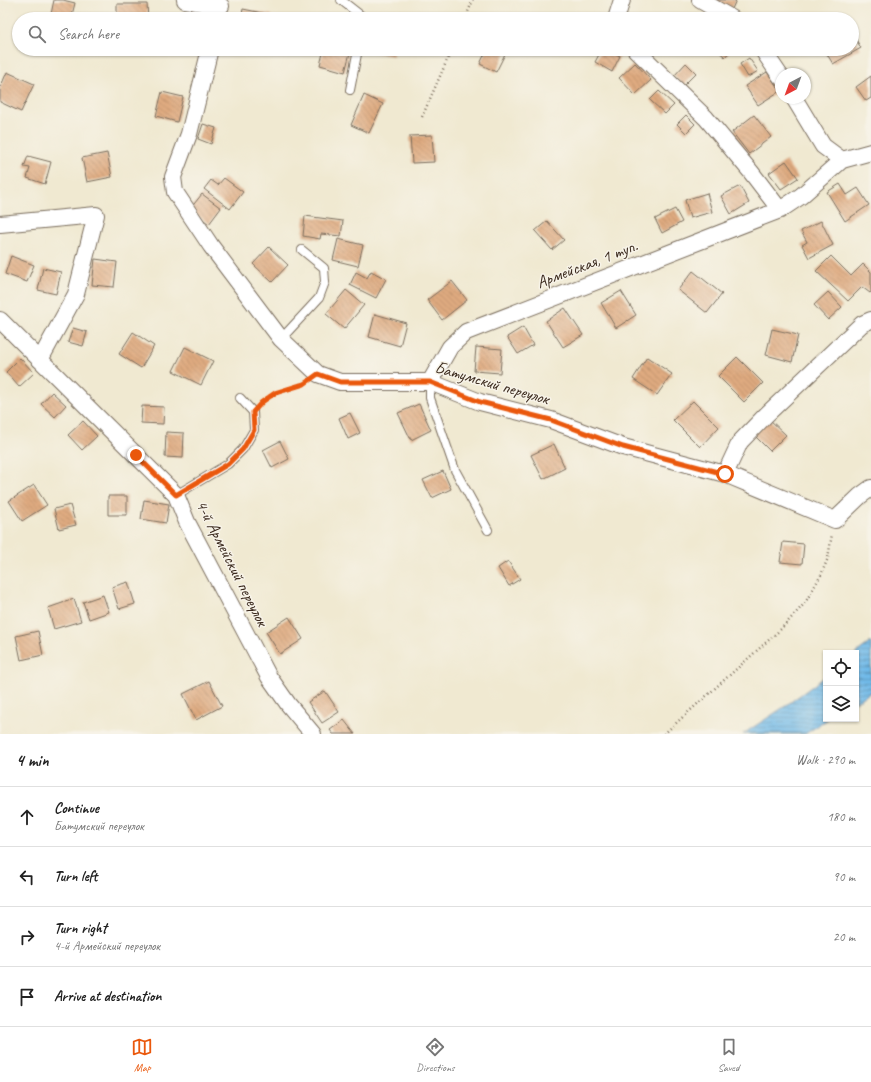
<!DOCTYPE html>
<meta charset="utf-8">
<style>
:root{--surface:#fff;--page:#f6f6f6;--text:#222;--muted:#767676;--line:#e0e0e0;--accent:#ea580c}
body{margin:0;font-family:Caveat,sans-serif;background:var(--page);color:var(--text)}
.controls{position:absolute;right:12px;bottom:12px;display:grid;overflow:hidden;border-radius:0px;box-shadow:0 1px 3px #0004}
.controls button{width:36px;height:36px;display:grid;place-items:center;padding:0;border:0;border-bottom:1px solid var(--line);background:var(--surface);color:var(--text);font:20px sans-serif}
.compass{position:absolute;left:775px;top:68px;width:36px;height:36px;border-radius:50%;background:var(--surface);box-shadow:0 1px 3px #0004;rotate:221deg}
.stop{position:absolute;width:12px;height:12px;margin:-9px;border:3px solid #ea580c;border-radius:50%;background:#fff}
.stop.end{background:#ea580c;border-color:#fff;box-shadow:0 1px 4px #0008}
.list{margin:0;padding:0;list-style:none}
h2{display:flex;justify-content:space-between;align-items:center;height:52px;margin:0;padding:0 16px;font-size:17px}
h2 small{font-size:13px;font-weight:400;color:var(--muted)}
.list li{display:grid;grid-template-columns:26px 1fr auto;gap:12px;align-items:center;box-sizing:border-box;height:60px;padding:0 16px;border-top:1px solid var(--line)}
.list b{display:block;font-size:15px;white-space:nowrap}
.list p{margin:0;font-size:13px;white-space:nowrap;color:var(--muted)}
.list em{font-size:13px;font-style:normal;color:var(--muted)}
.icon{flex:none;width:22px;height:22px;fill:none;stroke:currentColor;stroke-width:2;stroke-linecap:round;stroke-linejoin:round}
.map{position:relative;flex:none;width:871px;height:734px;overflow:hidden}
.search{position:absolute;background:var(--surface);box-shadow:0 1px 3px #0004;left:12px;right:12px;top:12px;height:44px;display:flex;align-items:center;gap:10px;box-sizing:border-box;padding:0 14px;border-radius:22px;color:var(--muted);font-size:15px}
.sheet{height:292px;background:var(--surface)}
nav{display:flex;justify-content:space-around;align-items:center;box-sizing:border-box;height:56px;border-top:1px solid var(--line);background:var(--surface);font-size:11px;color:var(--muted)}
nav a{display:grid;justify-items:center;gap:2px}
nav .on{color:var(--accent)}
.map>svg:first-child{display:block}
.water{fill:url(#water-rules);stroke:#567283}
.building{fill:url(#building-back-hatch)}
.lines{fill:none;stroke-linecap:round;stroke-linejoin:round}
.lane-casing{stroke:#7a6d5d;stroke-width:10}
.street-casing{stroke:#7a6d5d;stroke-width:18}
.path{stroke:#7a6d5d;stroke-width:2.5;stroke-dasharray:1 3;stroke-linecap:butt}
.lane{stroke:#fff;stroke-width:8}
.street{stroke:#fff;stroke-width:16}
.route{stroke:#ea580c;stroke-width:5}
.labels{text-anchor:middle;dominant-baseline:central;stroke-width:3;stroke-linejoin:round;paint-order:stroke}
.street-label{font-size:17px;fill:#3b2a1e;stroke:#f7f3e8}
</style>
<div class="map">
<svg width="871" height="734" viewBox="0 0 871 734">
<defs>
<pattern id="water-rules" width="6" height="5" patternUnits="userSpaceOnUse"><rect width="6" height="5" fill="#70b9e8"/><path d="M0 2.5h6" fill="none" stroke="#5d97bb"/></pattern>
<pattern id="building-back-hatch" width="6" height="6" patternUnits="userSpaceOnUse"><rect width="6" height="6" fill="#dfaa80"/><path d="M-1 5l2 2M0 0l6 6M5-1l2 2" fill="none" stroke="#b68b68"/></pattern>
</defs>
<rect width="100%" height="100%" fill="#f7f3e8"/>
<filter id="ink" filterUnits="userSpaceOnUse"><feTurbulence type="fractalNoise" baseFrequency=".025" numOctaves="2"/><feDisplacementMap in="SourceGraphic" scale="8" xChannelSelector="R" yChannelSelector="G"/><feConvolveMatrix kernelMatrix="1 2 1 2 8 2 1 2 1" color-interpolation-filters="sRGB"/></filter>
<filter id="wash" filterUnits="userSpaceOnUse"><feTurbulence type="fractalNoise" baseFrequency=".012" numOctaves="4" result="noise"/><feDisplacementMap in="SourceGraphic" scale="16" xChannelSelector="R" yChannelSelector="G"/><feGaussianBlur stdDeviation="0.9" result="paint"/><feColorMatrix in="noise" values="0 0 0 0 0 0 0 0 0 0 0 0 0 0 0 0 0 1.4 0 .05"/><feComposite in="paint" operator="in"/></filter>
<g filter="url(#wash)">
<rect width="100%" height="100%" fill="#f0e9d1"/>
<path class="water" d="M871,642V692L856,702V653Z
M826,676V719H828L805,734H743L784,707Z"/>
<g id="blocks">
<path class="building" d="M54,0H63L75,3L71,19H50Z
M713,0H736L732,9Z
M117,4H147L148,19H117Z
M243,9L272,15L271,19H241Z
M852,33L861,48L833,64L824,49H852Z
M324,49H351L345,72L320,65Z
M369,49H394L393,56L369,51Z
M487,49L507,50L496,72L480,64Z
M602,49H607L620,56L612,72L595,62Z
M716,49H732L725,57Z
M749,58L758,71L748,77L740,64Z
M635,63L651,80L635,95L619,78Z
M686,63L696,73L684,85L674,76Z
M7,72L34,84L21,112L0,102V88Z
M767,72L780,91L758,105L745,86Z
M871,76V98L866,101L856,87Z
M659,91L674,105L665,114L650,100Z
M162,92L183,97L177,122L156,116Z
M364,95L383,104L369,133L351,125Z
M686,115L695,124L686,133L677,124Z
M754,115L771,137L749,154L732,132Z
M203,124L216,128L211,144L198,139Z
M432,135L434,162L412,163L410,136Z
M107,153L112,177L87,182L82,158Z
M28,156L51,162L45,184L27,178L30,168L24,167Z
M786,161L798,178L781,189L769,173Z
M224,178L243,192L230,209L204,189L211,180L218,185Z
M840,184L847,195L858,188L869,205L845,221L827,192Z
M740,186L749,203L731,214L721,196Z
M707,193L712,212L690,218L685,200Z
M202,194L221,208L209,224L190,209Z
M675,209L682,222L662,233L655,219Z
M305,216L343,221L341,236L321,234L320,239L303,236Z
M547,221L564,240L552,250L535,231Z
M821,221L833,245L809,258L802,245L807,242L801,231Z
M338,239L363,245L358,266L333,260Z
M269,247L288,265L272,282L253,264Z
M11,256L34,265L27,282L5,274Z
M831,256L851,276L863,264L871,272V292L870,293L862,287L848,301L816,271Z
M95,259L117,262L114,287L92,285Z
M43,268L61,272L56,294L38,290Z
M371,271L386,279L376,298L350,285L356,272L367,278Z
M693,271L722,294L707,313L678,290Z
M452,281L467,300L442,320L427,300Z
M346,290L364,305L344,329L326,314Z
M621,291L636,315L616,328L601,303Z
M828,292L842,307L828,320L814,305Z
M565,308L583,335L563,347L546,321Z
M375,314L406,323L400,346L369,337Z
M523,327L533,345L518,354L507,337Z
M73,328L87,332L83,346L68,342Z
M772,329L798,335L792,362L766,355Z
M133,332L154,346L141,368L119,354Z
M185,347L213,361L201,385L173,371Z
M476,347L502,349L500,373L474,371Z
M647,357L672,374L657,395L633,379Z
M737,357L763,383L744,402L718,376Z
M20,358L34,373L19,387L6,372Z
M52,392L66,405L55,417L41,404Z
M693,401L719,427L700,447L673,420Z
M419,404L431,430L411,440L398,413Z
M142,406L164,407L163,424L141,423Z
M350,413L360,433L348,439L339,418Z
M768,418L786,435L770,451L753,434Z
M83,421L97,436L82,450L68,435Z
M166,432L184,433L183,458L165,457Z
M280,441L289,459L272,468L263,450Z
M554,444L565,468L543,479L531,455Z
M443,471L451,489L432,498L423,480Z
M34,485L47,505L22,521L9,501Z
M108,496H127V515H108Z
M144,500L169,504L166,523L141,519Z
M70,505L76,525L59,529L54,509Z
M783,542L804,544L802,564L780,562Z
M508,561L520,579L509,586L498,568Z
M128,582L135,604L119,609L112,587Z
M103,595L109,612L89,619L83,602Z
M74,599L81,621L54,629L48,608Z
M289,617L303,639L280,654L266,632Z
M38,631L43,655L21,660L16,636Z
M209,681L222,706L196,720L183,694Z
M325,691L339,712L322,723L308,702Z
M344,720L355,734H333L330,730Z"/>
</g>
</g>
<g filter="url(#ink)">
<use href="#blocks" fill-opacity="0" stroke="#7a6d5d" stroke-width="1"/>
<g class="lines">
<defs>
<path id="lane" d="M341,0L364,18L363,19
M350,90L358,49
M281,339L319,298L325,282L324,268L302,250
M430,382V398L455,470L488,530
M176,495L228,464L243,449L254,430L253,412L240,398"/>
<path id="street" d="M185,0L221,6
M700,0L733,19
M616,19L622,0
M210,49L189,134L173,177L175,192L211,246L281,339L318,374L340,382H430L480,402L551,420L623,447L725,474L835,520L860,496L871,488
M635,49L706,118L751,172L780,210
M762,49L781,77
M794,98L823,146L842,160
M0,224L96,215L76,294L40,360
M0,320L176,495L187,522L269,677L288,704L313,734
M430,382L450,347L466,332L780,210L801,196L842,160L871,152
M725,474L740,442L766,415L862,324L871,320"/>
</defs>
<use href="#lane" class="lane-casing"/>
<use href="#street" class="street-casing"/>
<path class="path" d="M465,19L473,0
M422,117L452,49
M260,403L275,393L306,383
M664,734L781,629L805,603L821,575L828,558L832,534"/>
<use href="#lane" class="lane"/>
<use href="#street" class="street"/>
</g>
</g>
<g class="lines" filter="url(#ink)">
<path class="route" d="M136,455L176,495L228,464L243,449L254,430L253,412L262,402L275,393L304,384L318,374L340,382H430L480,402L551,420L623,447L725,474"/>
</g>
<g class="labels">
<g class="street-label">
<text transform="translate(587 264) rotate(-21)">Армейская, 1 туп.</text>
<text transform="translate(492 383) rotate(16)">Батумский переулок</text>
<text transform="translate(232 563) rotate(63)">4-й Армейский переулок</text>
</g>
</g>
</svg>
<div class="controls">
<button><svg class="icon" aria-label="locate" viewBox="0 0 24 24"><circle cx="12" cy="12" r="6"/><path d="M12 2v4M12 18v4M2 12h4M18 12h4"/></svg></button>
<button><svg class="icon" aria-label="layers" viewBox="0 0 24 24"><path d="M12 4l9 5-9 5-9-5zM3 14l9 5 9-5"/></svg></button>
</div>
<svg class="compass" viewBox="-18 -18 36 36"><path d="M0-13l5 13h-10z" fill="#e53935"/><path d="M0 13l5-13h-10z" fill="#767676"/></svg>
<div class="stop" style="left:725px;top:474px"></div>
<div class="stop end" style="left:136px;top:455px"></div>
<div class="search"><svg class="icon" aria-label="search" viewBox="0 0 24 24"><circle cx="10" cy="10" r="6"/><path d="M15 15l6 6"/></svg>Search here</div>
</div>
<section class="sheet">
<h2>4 min<small>Walk · 290 m</small></h2>
<ul class="list">
<li><svg class="icon" aria-label="ahead" viewBox="0 0 24 24"><path d="M12 20V5M6 11l6-6 6 6"/></svg><div><b>Continue</b><p>Батумский переулок</p></div><em>180 m</em></li>
<li><svg class="icon" aria-label="left" viewBox="0 0 24 24"><path d="M17 20v-9H6M10 6l-5 5 5 5"/></svg><div><b>Turn left</b></div><em>90 m</em></li>
<li><svg class="icon" aria-label="right" viewBox="0 0 24 24"><path d="M7 20v-9h11M14 6l5 5-5 5"/></svg><div><b>Turn right</b><p>4-й Армейский переулок</p></div><em>20 m</em></li>
<li><svg class="icon" aria-label="arrive" viewBox="0 0 24 24"><path d="M6 21V4h12l-3 4 3 4H6"/></svg><div><b>Arrive at destination</b></div></li>
</ul>
</section>
<nav>
<a class="on"><svg class="icon" aria-label="map" viewBox="0 0 24 24"><path d="M3 6l6-2 6 2 6-2v14l-6 2-6-2-6 2zM9 4v14M15 6v14"/></svg>Map</a>
<a><svg class="icon" aria-label="directions" viewBox="0 0 24 24"><path d="M12 3l9 9-9 9-9-9zM9 14v-3h6M13 9l2 2-2 2"/></svg>Directions</a>
<a><svg class="icon" aria-label="saved" viewBox="0 0 24 24"><path d="M7 4h10v16l-5-4-5 4z"/></svg>Saved</a>
</nav>
